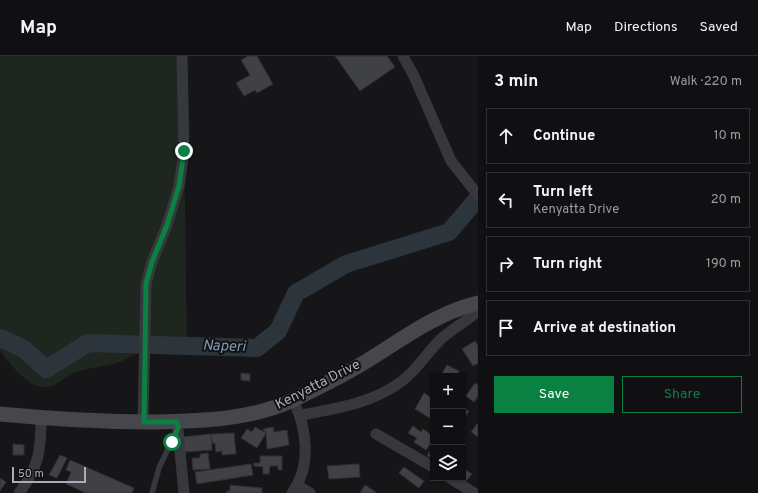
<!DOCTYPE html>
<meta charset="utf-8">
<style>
:root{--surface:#101012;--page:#19191b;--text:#f1f3f6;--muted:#9c9d9f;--line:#303032;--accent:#0b8043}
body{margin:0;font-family:Overpass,sans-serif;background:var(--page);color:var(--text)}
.controls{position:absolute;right:12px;bottom:12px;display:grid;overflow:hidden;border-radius:0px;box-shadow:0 1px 3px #0004}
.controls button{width:36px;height:36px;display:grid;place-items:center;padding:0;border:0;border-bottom:1px solid var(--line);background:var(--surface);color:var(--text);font:20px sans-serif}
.scale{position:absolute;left:12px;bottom:10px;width:74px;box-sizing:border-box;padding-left:4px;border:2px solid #a8adb8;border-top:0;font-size:11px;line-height:14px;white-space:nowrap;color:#a8adb8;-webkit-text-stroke:3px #111113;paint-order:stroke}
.stop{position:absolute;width:12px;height:12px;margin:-9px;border:3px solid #0b8043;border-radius:50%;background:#fff}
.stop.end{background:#0b8043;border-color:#fff;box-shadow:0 1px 4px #0008}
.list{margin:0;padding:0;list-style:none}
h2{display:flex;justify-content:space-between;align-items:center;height:52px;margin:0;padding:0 16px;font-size:17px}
h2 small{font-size:13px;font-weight:400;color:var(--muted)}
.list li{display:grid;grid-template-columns:26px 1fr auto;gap:12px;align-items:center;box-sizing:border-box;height:56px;margin:0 8px 8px;padding:0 8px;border:1px solid var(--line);border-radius:0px}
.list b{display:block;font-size:15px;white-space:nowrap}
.list p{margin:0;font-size:13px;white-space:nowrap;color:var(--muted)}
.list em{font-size:13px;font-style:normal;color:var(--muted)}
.actions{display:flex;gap:8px;padding:12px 16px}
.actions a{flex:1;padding:9px 0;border:1px solid var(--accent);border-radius:0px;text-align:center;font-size:14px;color:var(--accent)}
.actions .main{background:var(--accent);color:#fff}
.icon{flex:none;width:22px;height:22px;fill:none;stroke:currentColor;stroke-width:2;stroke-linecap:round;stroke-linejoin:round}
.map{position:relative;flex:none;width:478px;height:437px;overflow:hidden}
header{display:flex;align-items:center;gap:24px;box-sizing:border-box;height:56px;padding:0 20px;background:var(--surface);border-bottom:1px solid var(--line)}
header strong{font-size:19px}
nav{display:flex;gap:22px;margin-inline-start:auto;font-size:14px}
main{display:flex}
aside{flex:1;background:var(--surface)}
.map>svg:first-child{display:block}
.green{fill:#1e261f}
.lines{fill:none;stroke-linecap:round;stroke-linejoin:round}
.river{stroke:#2c353c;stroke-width:18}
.building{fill:#404145;stroke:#303034}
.lane{stroke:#37383d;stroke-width:5.5}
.street{stroke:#37383d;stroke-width:11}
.secondary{stroke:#45474d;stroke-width:15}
.route{stroke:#0b8043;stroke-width:5}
.labels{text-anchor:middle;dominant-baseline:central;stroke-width:4;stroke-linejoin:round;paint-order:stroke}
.street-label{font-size:14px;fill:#a8adb8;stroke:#111113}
.water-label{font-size:15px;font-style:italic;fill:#7f9bb3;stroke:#111113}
</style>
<header>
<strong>Map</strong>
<nav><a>Map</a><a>Directions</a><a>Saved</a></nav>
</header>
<main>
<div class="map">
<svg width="478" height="437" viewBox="0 0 478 437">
<rect width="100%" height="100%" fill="#161618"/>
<path class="green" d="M0,0H183L187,299C170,299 153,295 136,298C131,299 127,303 122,305C105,312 84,310 67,321C58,326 55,332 43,331C28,331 8,306 0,295Z"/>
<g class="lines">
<path class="river" d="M0,282L24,293L46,313L88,287L257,292L278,275L296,237L346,208L449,176L478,142"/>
</g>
<path class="building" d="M248,0H257L273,28L257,37L255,34L244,40L236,27L250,19L241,4Z
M335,0H387L395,11L360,35Z
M475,285L478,290V307L473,310L462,293Z
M447,309L459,315L456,320H437L438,318L441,319Z
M241,317L250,318V325L241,324Z
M475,327L478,329V340L474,346L466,340Z
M424,337L433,343V358L430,362L415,353Z
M463,352L469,355L463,365Z
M477,368L478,369V381L471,376Z
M413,370L421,376L423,373L433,380V384L426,394L414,386L417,382L408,377Z
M255,371L266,377L257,392L241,382L247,373L252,376Z
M273,371L274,376L287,374L289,389L267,393L266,377L263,373Z
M234,377L236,398L222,399V395L216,396L215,387H212L211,378Z
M211,378L212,394L184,396L182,381Z
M13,388L24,389V399H13Z
M433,390V403L427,400Z
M208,397L210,413L193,414L192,402H200V398Z
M60,399L67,402L57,422L49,419Z
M260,400H282V414H278V410H270L269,418H263V411L254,410V407H260Z
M70,404L134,432L132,437H86L66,428L71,416L66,414Z
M251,408L253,419L197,428L195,416Z
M359,408L360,421L329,423L327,410Z
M404,411L424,425L419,432L399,417Z
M463,412L472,418L466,425L461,422H463Z
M0,422L6,426L0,435Z
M230,429L262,432V437H226L227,435H230Z
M365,429L377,437H360Z"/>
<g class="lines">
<path class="lane" d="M152,437L159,412L176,376"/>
<path class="street" d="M403,0L414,20L451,105L478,139
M301,359C334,353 374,347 402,325C417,314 426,298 439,285C451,273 466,266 478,255
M177,365L184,437
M143,366L146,228L152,206L167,169L179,130L184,95L182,0
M376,378L433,411
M450,422L474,437
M298,430L310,437
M19,437C39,411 41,394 41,362
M292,437C312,410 307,372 293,344"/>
<path class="secondary" d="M0,358C51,363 102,366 154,366C201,365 250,364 293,344C313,334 334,324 353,313C394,290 431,258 478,247"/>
</g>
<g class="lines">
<path class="route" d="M172,386L178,372L177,366H144L146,228L152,206L167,169L179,130L184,95"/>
</g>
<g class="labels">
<g class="street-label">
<text transform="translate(318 329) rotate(-27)">Kenyatta Drive</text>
</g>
<g class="water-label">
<text transform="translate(224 291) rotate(2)">Naperi</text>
</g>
</g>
</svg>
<div class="controls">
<button>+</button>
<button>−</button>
<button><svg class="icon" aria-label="layers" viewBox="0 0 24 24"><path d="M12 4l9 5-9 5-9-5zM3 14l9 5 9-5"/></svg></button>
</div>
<div class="scale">50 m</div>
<div class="stop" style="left:172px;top:386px"></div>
<div class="stop end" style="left:184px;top:95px"></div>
</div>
<aside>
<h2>3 min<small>Walk · 220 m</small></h2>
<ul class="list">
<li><svg class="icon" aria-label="ahead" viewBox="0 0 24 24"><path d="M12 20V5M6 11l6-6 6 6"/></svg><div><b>Continue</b></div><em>10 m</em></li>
<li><svg class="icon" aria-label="left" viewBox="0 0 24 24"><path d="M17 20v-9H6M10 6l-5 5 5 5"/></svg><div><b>Turn left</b><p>Kenyatta Drive</p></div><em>20 m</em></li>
<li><svg class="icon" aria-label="right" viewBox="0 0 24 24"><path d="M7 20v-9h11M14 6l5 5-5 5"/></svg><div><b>Turn right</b></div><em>190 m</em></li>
<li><svg class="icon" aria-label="arrive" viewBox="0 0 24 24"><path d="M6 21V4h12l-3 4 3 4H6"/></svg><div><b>Arrive at destination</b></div></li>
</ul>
<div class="actions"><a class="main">Save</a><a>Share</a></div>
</aside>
</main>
